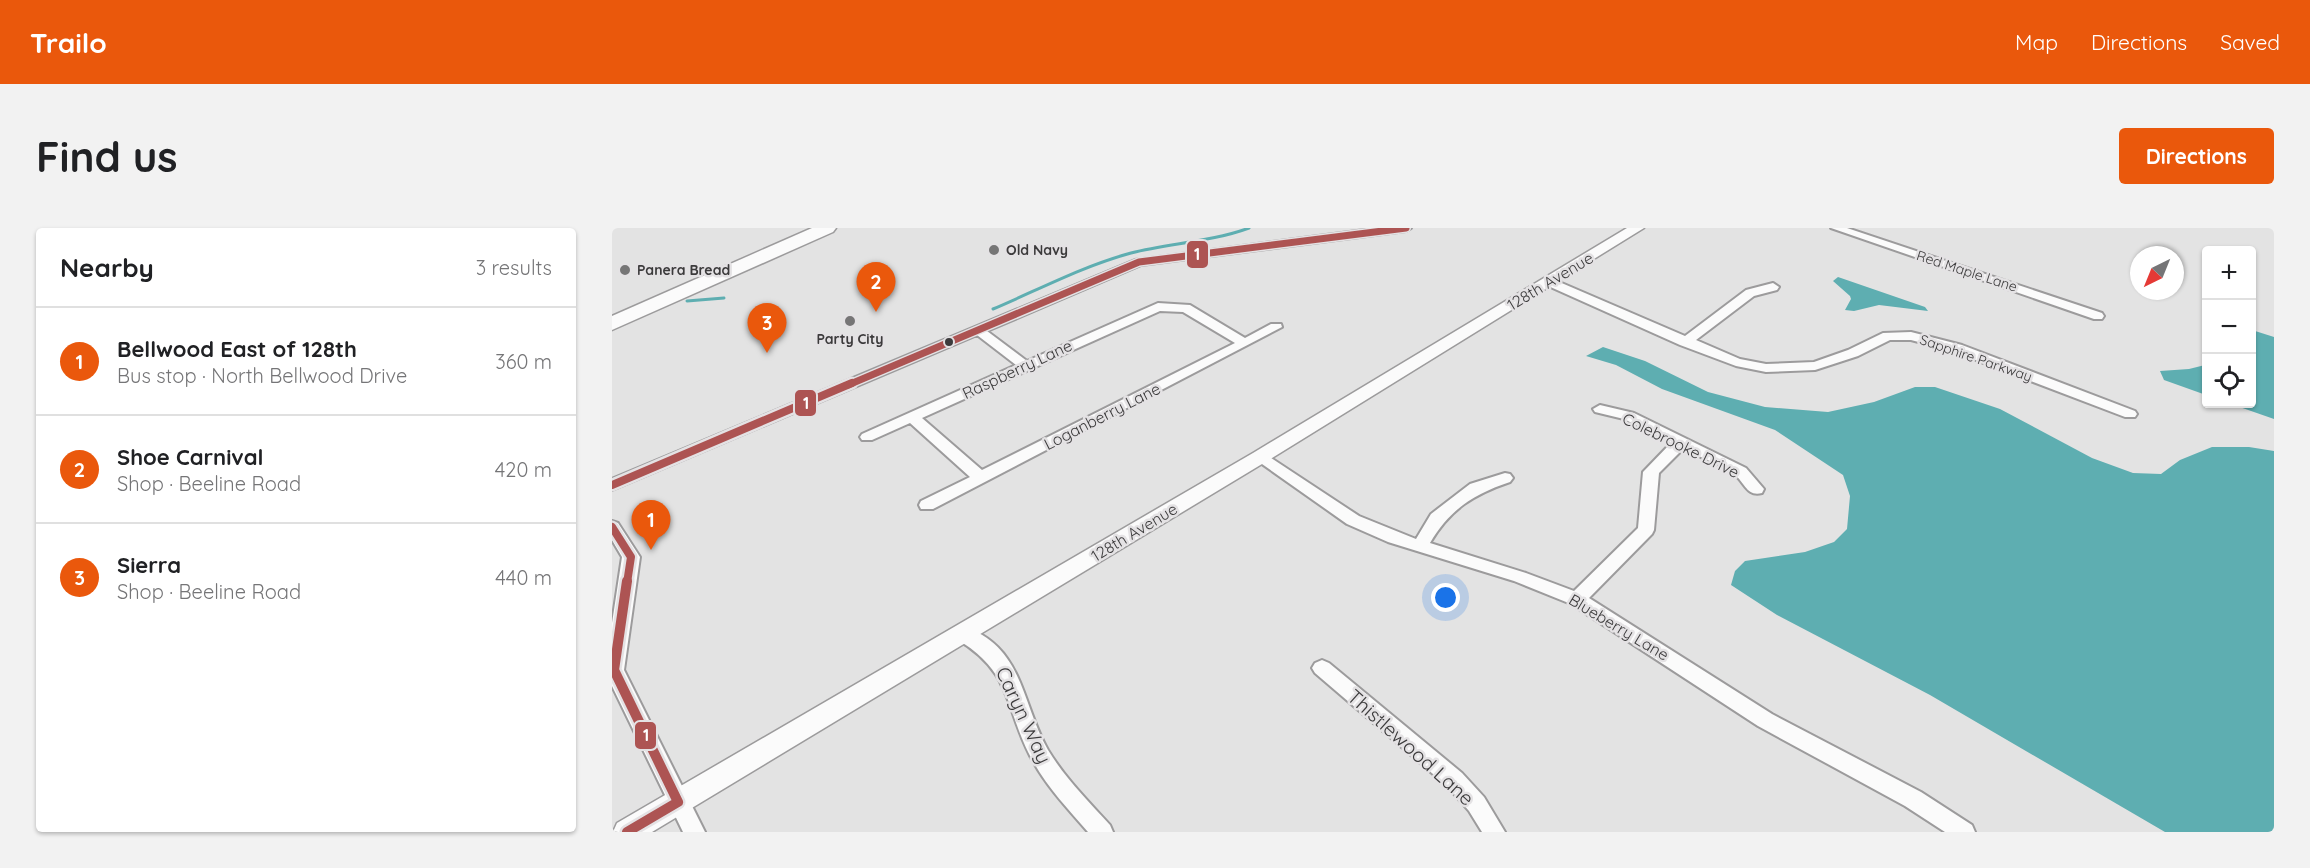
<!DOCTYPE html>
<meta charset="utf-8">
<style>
:root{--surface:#fff;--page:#f2f2f2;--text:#202124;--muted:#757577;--line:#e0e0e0;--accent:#ea580c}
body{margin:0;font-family:Quicksand,sans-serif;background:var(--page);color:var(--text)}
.controls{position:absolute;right:18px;top:18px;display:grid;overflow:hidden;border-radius:6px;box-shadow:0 2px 4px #0004}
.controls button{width:54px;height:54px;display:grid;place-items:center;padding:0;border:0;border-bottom:2px solid var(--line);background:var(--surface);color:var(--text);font:30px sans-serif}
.compass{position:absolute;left:1518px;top:18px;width:54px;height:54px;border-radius:50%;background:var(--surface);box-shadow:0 2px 4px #0004;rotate:223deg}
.you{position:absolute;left:834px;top:370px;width:21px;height:21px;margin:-15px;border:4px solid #fff;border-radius:50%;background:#1a73e8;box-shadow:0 0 0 9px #1a73e833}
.badge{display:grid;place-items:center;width:39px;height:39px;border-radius:50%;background:var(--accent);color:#fff;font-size:20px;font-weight:700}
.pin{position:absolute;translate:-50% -50px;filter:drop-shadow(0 2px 3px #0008)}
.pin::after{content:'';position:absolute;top:32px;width:21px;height:18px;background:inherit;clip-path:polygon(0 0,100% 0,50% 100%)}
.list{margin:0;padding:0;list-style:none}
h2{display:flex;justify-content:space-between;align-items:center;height:78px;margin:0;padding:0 24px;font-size:26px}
h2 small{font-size:20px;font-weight:400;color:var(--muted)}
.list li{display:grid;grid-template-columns:39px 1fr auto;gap:18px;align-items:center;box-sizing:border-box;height:108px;padding:0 24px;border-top:2px solid var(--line)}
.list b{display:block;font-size:22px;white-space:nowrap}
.list p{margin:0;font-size:20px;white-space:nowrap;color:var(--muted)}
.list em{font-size:20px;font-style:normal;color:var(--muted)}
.icon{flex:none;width:33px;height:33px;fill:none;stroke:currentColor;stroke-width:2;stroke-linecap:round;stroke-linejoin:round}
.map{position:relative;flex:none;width:1662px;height:604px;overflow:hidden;border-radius:6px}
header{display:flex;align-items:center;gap:36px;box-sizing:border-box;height:84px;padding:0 30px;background:var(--accent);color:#fff}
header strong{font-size:28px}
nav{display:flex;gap:33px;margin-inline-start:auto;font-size:21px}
.intro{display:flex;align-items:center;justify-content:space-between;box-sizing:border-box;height:144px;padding:0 36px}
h1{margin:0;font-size:42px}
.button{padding:15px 27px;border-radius:6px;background:var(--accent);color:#fff;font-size:21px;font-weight:700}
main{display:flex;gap:36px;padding:0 36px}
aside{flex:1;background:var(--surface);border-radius:6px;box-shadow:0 2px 4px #0004}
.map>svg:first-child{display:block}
.water{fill:#5eaeb1}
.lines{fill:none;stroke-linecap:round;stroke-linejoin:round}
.stream{stroke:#5eaeb1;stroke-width:3}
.minor-casing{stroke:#9c9b9c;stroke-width:4}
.tertiary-casing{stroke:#9c9b9c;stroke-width:3}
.trunk-casing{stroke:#9c9b9c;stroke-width:3}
.minor{fill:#fbfbfb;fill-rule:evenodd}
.tertiary{fill:#fbfbfb;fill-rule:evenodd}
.trunk{fill:#fbfbfb;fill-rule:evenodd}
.bus-1-far2-casing{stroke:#e4e2e4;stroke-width:10}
.bus-1-far1-casing{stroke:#e4e2e4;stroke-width:13}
.bus-1-casing{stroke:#e4e2e4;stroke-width:15}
.bus-1-far2{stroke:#ad5453;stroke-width:7}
.bus-1-far1{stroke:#ad5453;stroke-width:8}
.bus-1{stroke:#ad5453;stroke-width:10}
.poi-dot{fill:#767676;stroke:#e4e2e4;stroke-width:2}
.bus-dot{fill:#3c3b3c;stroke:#e4e2e4;stroke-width:2}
.labels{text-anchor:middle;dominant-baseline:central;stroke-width:5;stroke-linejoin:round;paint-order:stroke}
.far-poi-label{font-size:14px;font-weight:bold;fill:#3c3b3c;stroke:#e4e2e4;text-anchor:start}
.far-street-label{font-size:14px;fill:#3c3b3c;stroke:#e4e2e4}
.street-label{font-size:16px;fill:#3c3b3c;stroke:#e4e2e4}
.near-street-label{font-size:20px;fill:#3c3b3c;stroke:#e4e2e4}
.line-badge{stroke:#e4e2e4;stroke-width:2}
.badge-label{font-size:16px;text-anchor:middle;font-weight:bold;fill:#fff}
</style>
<header>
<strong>Trailo</strong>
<nav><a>Map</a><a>Directions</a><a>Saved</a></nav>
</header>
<div class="intro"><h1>Find us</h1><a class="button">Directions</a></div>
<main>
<aside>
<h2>Nearby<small>3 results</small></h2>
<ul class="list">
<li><span class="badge">1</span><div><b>Bellwood East of 128th</b><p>Bus stop · North Bellwood Drive</p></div><em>360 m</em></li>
<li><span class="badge">2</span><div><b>Shoe Carnival</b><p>Shop · Beeline Road</p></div><em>420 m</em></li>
<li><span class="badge">3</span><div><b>Sierra</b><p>Shop · Beeline Road</p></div><em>440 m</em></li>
</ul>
</aside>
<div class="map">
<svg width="1662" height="604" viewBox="0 0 1662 604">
<rect width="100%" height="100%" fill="#e3e3e3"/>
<path class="water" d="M1226,49L1313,79L1316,83L1267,77L1242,83L1233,82L1239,71L1238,68L1221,53Z
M1640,102L1662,109V191L1619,176H1640Z
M991,119L1033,133L1096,164L1153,179L1216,184L1262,174L1303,159H1323L1388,181L1480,230L1521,245L1549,246L1568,232L1600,219H1637L1662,223V604H1553L1318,467L1165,387L1119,357L1123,343L1133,333L1193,324L1222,314L1235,301L1238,268L1231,247L1163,202L1050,161L1004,137L974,128Z
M1594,135V167L1552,152L1548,143L1577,141L1593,137Z"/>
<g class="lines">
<path class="stream" d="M75,73L112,70
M381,81C426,62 471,38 519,25C558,15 599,14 637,0"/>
<defs>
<path id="minor" d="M768,0H799L794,3L529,37L375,103L415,133L546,75L578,77L633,110L659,96H669L670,99L321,281H309L307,277L309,273L358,249L298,195L260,212H250L248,209L250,206L404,137L365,107L0,262V251L523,32ZM548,83L571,84L623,115L370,242L310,190Z
M1219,0H1235L1490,85L1492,88L1490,91H1482Z
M938,50L1073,108L1134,62L1161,55L1167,59L1165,62L1142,68L1084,112L1128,131L1154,136L1202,134L1236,122L1271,105L1299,104L1350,117L1523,183L1525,186L1523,189H1513L1340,123L1299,112H1278L1246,128L1203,142L1154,144L1124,138L1068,117L934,57L932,54Z
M988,177L1022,185L1134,240L1152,261L1150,265C1135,269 1133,255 1123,247C1109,236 1087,229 1071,221L1047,245L1042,302L1040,306L977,370L1160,486L1309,564L1360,597L1363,604H1333L1293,578L1146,498L959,376L902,353L776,314L735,296L640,229L648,224L653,226L747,288L804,311L819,286L858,256L893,245L898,246L901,250L898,254C862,266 838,281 818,315L914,345L962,363L1026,300L1031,244L1059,215L1012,191L983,184L981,181Z
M0,293L6,295L28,329L12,442L93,604H71L0,458V395L10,329L0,312Z
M350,398C412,418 409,475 436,522C453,550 476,573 498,597L501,604H476C457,582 436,560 422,535C391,481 404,446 343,410L341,405L343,400Z
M710,432L717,435L850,545L872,569L893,604H870L857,583L835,558L703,445L700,440L703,435Z"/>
<path id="tertiary" d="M1015,0H1032L655,233L40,604H1L5,595L641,225Z"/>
<path id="trunk" d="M200,0H224L221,4L0,102V88Z"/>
</defs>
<use href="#minor" class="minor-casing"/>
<use href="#tertiary" class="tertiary-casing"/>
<use href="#trunk" class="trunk-casing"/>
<use href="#minor" class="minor"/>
<use href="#tertiary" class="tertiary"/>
<use href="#trunk" class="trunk"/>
<defs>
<path id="bus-1-far2" d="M236,157L527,34L794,0"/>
<path id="bus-1-far1" d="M0,257L240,155
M0,299L19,329L15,355"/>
<path id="bus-1" d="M15,604L66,574L2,442L15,353"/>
</defs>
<use href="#bus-1-far2" class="bus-1-far2-casing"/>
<use href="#bus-1-far1" class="bus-1-far1-casing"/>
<use href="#bus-1" class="bus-1-casing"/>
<use href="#bus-1-far2" class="bus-1-far2"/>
<use href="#bus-1-far1" class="bus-1-far1"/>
<use href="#bus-1" class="bus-1"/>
</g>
<g class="poi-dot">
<circle cx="382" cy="22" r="6"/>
<circle cx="13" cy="42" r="6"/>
<circle cx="238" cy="93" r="6"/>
</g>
<circle class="bus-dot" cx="337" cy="114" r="5"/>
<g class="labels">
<g class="far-poi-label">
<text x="394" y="22">Old Navy</text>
<text x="25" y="42">Panera Bread</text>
<text x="238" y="111" text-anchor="middle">Party City</text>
</g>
<g class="far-street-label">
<text transform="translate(1355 43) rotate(18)">Red Maple Lane</text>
<text transform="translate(1364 130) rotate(19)">Sapphire Parkway</text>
</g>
<g class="street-label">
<text transform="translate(938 53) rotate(-31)">128th Avenue</text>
<text transform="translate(405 141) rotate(-25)">Raspberry Lane</text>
<text transform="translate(490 188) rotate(-27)">Loganberry Lane</text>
<text transform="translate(1069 217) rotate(26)">Colebrooke Drive</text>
<text transform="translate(522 304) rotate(-31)">128th Avenue</text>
<text transform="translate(1007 399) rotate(31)">Blueberry Lane</text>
</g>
<g class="near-street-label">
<text transform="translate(412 487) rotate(65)">Caryn Way</text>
<text transform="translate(799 519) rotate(42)">Thistlewood Lane</text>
</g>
</g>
<g class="line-badge">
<rect x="574" y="12" width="23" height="29" rx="6" fill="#ad5453"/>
<rect x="182" y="161" width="23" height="28" rx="6" fill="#ad5453"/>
<rect x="22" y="493" width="23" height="29" rx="6" fill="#ad5453"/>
</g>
<g class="badge-label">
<text x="585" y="32">1</text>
<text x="194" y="181">1</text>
<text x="34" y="513">1</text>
</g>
</svg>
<div class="controls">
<button>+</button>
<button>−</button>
<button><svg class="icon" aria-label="locate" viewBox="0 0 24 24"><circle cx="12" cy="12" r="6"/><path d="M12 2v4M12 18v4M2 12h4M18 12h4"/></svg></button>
</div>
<svg class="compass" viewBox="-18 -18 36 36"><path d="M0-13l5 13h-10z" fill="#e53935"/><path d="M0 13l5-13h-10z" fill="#757577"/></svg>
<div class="you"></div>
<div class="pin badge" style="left:39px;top:322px">1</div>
<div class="pin badge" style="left:264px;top:84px">2</div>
<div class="pin badge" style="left:155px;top:125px">3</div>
</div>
</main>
